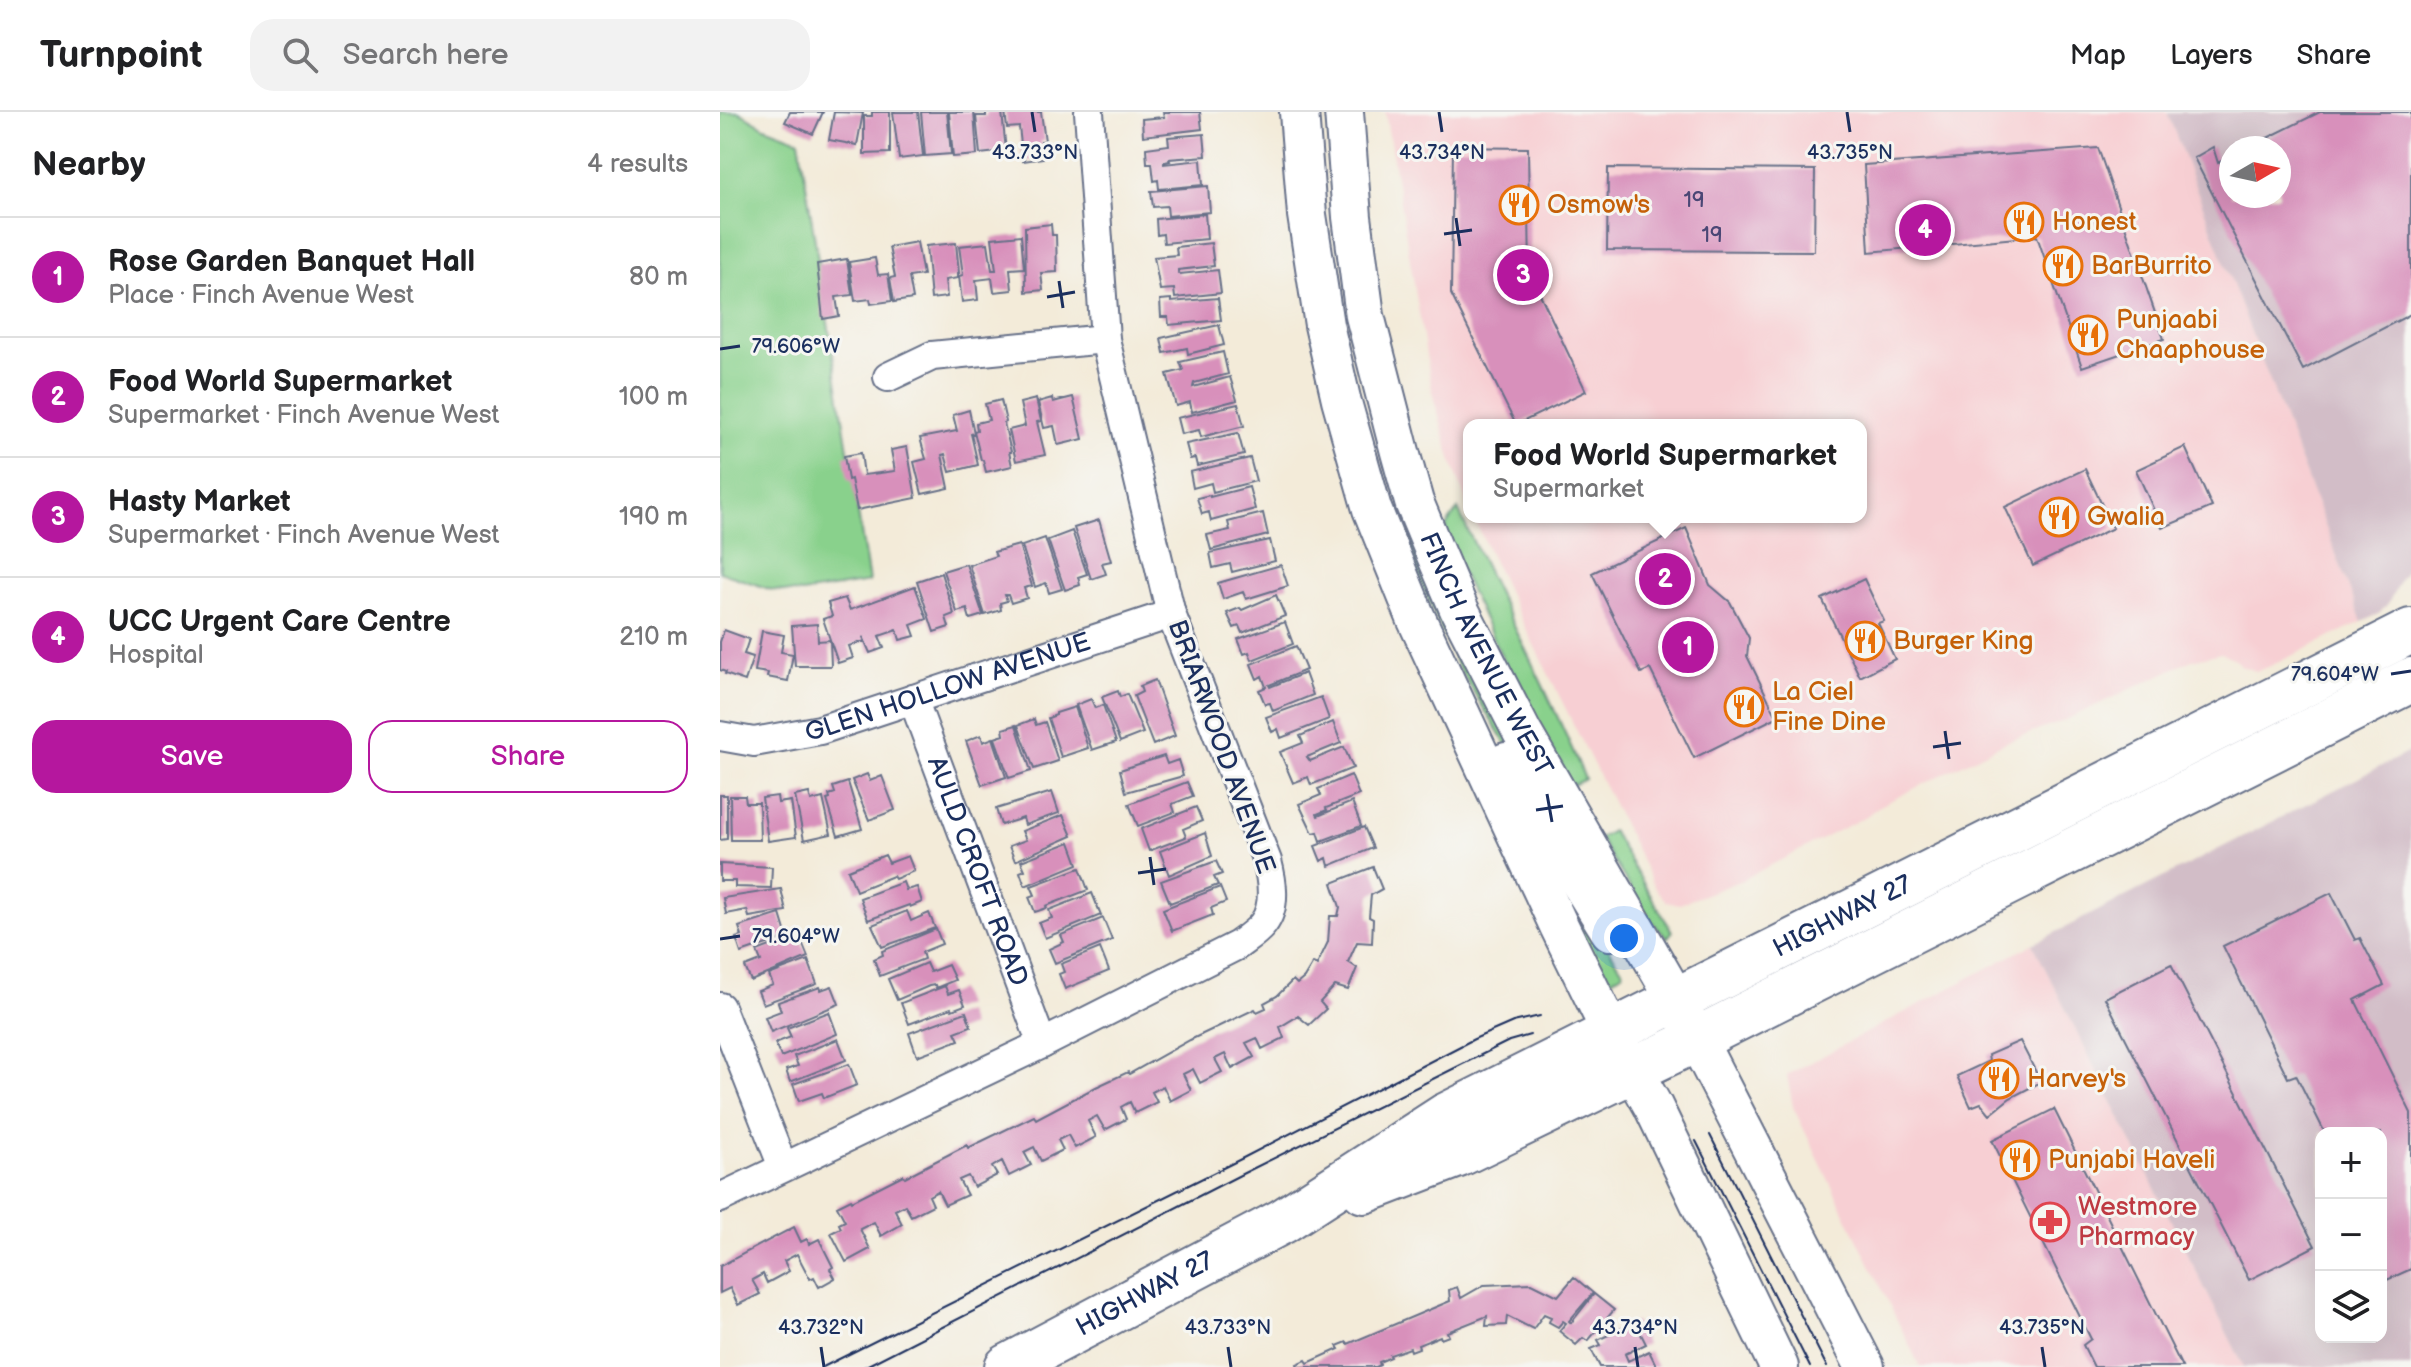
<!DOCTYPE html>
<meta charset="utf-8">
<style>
:root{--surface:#fff;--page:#f2f2f2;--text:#202124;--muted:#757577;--line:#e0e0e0;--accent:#b5179e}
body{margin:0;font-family:"Balsamiq Sans",sans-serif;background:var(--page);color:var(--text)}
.controls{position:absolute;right:24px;bottom:24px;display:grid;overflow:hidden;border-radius:16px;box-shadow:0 8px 32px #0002}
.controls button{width:72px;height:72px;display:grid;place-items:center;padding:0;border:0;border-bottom:2px solid var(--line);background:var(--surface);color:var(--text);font:40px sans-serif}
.compass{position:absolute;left:1499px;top:24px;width:72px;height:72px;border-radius:50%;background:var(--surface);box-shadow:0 8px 32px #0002;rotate:81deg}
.you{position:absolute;left:904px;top:826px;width:28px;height:28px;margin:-20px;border:6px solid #fff;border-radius:50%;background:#1a73e8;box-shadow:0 0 0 12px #1a73e833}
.badge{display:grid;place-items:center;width:52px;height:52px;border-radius:50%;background:var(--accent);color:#fff;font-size:26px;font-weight:700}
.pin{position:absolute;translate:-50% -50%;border:4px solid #fff;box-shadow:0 2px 8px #0006}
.popup{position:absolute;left:743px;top:307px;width:404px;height:104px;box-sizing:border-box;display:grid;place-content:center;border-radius:16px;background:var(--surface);filter:drop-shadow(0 2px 6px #0005);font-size:26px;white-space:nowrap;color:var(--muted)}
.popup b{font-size:30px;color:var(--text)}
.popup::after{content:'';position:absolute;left:50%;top:100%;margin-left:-16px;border:16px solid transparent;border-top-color:var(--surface)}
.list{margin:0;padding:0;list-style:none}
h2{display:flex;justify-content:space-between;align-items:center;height:104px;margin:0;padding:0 32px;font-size:34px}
h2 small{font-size:26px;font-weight:400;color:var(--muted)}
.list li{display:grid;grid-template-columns:52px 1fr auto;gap:24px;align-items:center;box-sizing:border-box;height:120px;padding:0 32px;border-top:2px solid var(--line)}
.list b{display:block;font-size:30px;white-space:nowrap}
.list p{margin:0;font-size:26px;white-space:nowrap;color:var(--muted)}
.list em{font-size:26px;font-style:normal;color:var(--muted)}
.actions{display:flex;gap:16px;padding:24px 32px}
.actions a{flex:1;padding:18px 0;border:2px solid var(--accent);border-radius:24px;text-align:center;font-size:28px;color:var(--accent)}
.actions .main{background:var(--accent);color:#fff}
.icon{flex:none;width:44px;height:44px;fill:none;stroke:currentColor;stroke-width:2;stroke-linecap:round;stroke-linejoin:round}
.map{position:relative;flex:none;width:1691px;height:1255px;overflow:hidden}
header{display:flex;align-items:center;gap:48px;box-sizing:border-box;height:112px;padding:0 40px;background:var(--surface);border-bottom:2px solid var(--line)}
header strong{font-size:38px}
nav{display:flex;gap:44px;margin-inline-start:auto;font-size:28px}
.search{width:560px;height:72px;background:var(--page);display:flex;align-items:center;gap:20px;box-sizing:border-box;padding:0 28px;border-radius:24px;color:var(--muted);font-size:30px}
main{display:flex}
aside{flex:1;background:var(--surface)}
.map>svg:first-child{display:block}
.built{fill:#f7cfd3}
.industrial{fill:#d2bdc7;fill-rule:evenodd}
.green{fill:#89d18c;stroke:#528075;stroke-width:2}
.building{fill:#d890bb}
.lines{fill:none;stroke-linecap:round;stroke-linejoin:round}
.minor-casing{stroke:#677189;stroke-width:32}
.secondary-casing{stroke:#677189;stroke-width:42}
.primary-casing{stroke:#677189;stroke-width:48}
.minor{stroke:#fff;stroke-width:28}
.secondary{stroke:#fff;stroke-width:38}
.primary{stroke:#fff;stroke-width:44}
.tram{stroke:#1b2f5e;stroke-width:2}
.ticks{fill:none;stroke:#1b2f5e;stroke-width:3}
.labels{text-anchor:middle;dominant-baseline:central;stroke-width:6;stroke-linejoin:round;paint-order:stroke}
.number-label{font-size:22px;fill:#4a4775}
.food-label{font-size:26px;fill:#c56008;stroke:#f6f6f2;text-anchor:start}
.street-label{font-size:26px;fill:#1b2f5e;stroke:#f6f6f2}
.health-label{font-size:26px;fill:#be3a42;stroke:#f6f6f2;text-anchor:start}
.ticks-label{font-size:20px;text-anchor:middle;fill:#1b2f5e;stroke:#f6f6f2;stroke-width:6;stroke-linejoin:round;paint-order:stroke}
</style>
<header>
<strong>Turnpoint</strong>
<div class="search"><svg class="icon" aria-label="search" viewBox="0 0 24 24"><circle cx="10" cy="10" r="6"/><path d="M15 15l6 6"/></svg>Search here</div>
<nav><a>Map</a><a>Layers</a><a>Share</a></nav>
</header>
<main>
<aside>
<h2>Nearby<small>4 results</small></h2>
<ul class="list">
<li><span class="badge">1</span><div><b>Rose Garden Banquet Hall</b><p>Place · Finch Avenue West</p></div><em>80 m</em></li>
<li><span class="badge">2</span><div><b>Food World Supermarket</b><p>Supermarket · Finch Avenue West</p></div><em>100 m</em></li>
<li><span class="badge">3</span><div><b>Hasty Market</b><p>Supermarket · Finch Avenue West</p></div><em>190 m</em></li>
<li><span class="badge">4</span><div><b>UCC Urgent Care Centre</b><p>Hospital</p></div><em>210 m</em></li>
</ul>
<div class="actions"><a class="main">Save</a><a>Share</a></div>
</aside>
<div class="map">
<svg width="1691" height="1255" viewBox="0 0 1691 1255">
<rect width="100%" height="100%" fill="#f6f6f2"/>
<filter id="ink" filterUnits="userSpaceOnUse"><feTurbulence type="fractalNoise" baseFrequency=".0125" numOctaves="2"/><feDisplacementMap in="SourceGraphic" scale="16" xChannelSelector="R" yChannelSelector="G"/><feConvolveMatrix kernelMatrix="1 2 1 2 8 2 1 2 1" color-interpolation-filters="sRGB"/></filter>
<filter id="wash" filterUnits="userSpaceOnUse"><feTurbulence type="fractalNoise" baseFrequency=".006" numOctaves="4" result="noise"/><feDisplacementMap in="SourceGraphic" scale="32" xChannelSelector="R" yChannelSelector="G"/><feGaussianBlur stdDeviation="1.8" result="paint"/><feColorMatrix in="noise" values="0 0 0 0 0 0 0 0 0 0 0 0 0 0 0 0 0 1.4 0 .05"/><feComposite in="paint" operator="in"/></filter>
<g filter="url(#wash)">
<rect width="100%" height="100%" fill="#f3ebd9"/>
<path class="built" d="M665,0H1447L1642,510L1546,556L1535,559L1521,554L1513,546L1501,541L1472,548L1339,611L1286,630L1158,695L1145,705L1022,768L960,792L947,790L936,778L793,491L753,405H1141V313H749V396L732,350L713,284Z
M1313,832L1524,1255H1200L1073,995L1067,963Z"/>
<path class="industrial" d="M1447,0H1691V451L1680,467L1669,490L1660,501L1642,510ZM1511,36H1559V84H1511Z
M1691,639V1255H1524L1313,832ZM1601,1021H1661V1225H1601Z"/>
<path class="green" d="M0,0H19L45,15L79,28L149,470L82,481L52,478L0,460Z
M738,397C779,488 827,575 865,667L849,675L818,620L725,426L726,414Z
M676,414L686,416L849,735L736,551Z
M793,685L903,859L902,861L885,871Z
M892,719L950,816L952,820L947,826L933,811L879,726Z"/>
<g id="blocks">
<path class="building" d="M70,0H103L93,22L65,10Z
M114,0L143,1L137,33L109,28Z
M152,0H170V41L144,42V4H152Z
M173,0H198L203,44L179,47Z
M201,0H227L231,42L205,44Z
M229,0H254L257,43L233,45Z
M266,0H282L286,39L260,42L256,4H266Z
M285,0H321L325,29H321L323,46L303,49L299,15L287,16Z
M443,0H480L482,17L423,24L422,7L444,5Z
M1600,0H1691V202L1583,258L1474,46L1493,35L1498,51L1511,44V84H1559V36H1527Z
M484,22L486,44L449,47L450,49L444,50V52L481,48L483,73L439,77L438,68L434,69L432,51H427L426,36L449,33L448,25Z
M733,35L808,36L810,161L866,279L796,313L731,182Z
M1378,36L1444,227L1362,255L1317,124L1149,140L1144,53Z
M888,56L1095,58L1094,139L887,138Z
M488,74L490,100L448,104L447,94L433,95L431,79Z
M485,102L487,127L444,131L443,122L437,123L436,107Z
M331,112L332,123H336L337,160L321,161L323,178L306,180L305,115Z
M301,123L304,156L290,157L292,178L274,180L272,166L256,168L258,188L242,190L239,164L243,163L239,134L268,131L272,158H276L272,126Z
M197,130L203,163L189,165L193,187L174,190L170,166L175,165L169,135Z
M236,131L239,161H237L238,166L225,168L227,185L211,187L206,134Z
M491,131L494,154L458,158V160L460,162L498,158L501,181L455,186L454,177L440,178L434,145L457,143L456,135Z
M155,146L158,163L168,162L172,189L151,192L150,187L135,189L129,150Z
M127,147L132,183L116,185L119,204L103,207L97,152Z
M498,186L501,208L449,213L448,205H441L440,188L451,187V190Z
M499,213L504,233L468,242L467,236L444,241L441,226Z
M503,240L508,262L474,271L473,275L510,265L517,288L472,300L470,290L456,294L447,262L463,258L460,250Z
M353,285L363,327L338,333L334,314L324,316L318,290L332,286L333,290Z
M316,287L321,309L317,310L325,343L296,349L289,318L305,314L300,291Z
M281,288L286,310L284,311L291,340H289L292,354L266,360L263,348H261L254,319L257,318L256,311L269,308L265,292Z
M518,292L524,314L481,325L479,318L461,322L457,306Z
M249,298L254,321L251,322L258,353L230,360L225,342L222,343L229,376L202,382L194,350L206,347L200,326L237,319L233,303Z
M518,321L524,343L477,354L475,346L470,347L466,332Z
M187,335L196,386L137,398L131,367L128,368L124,344L141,341L144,363L160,361L175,359L171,338Z
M1465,335L1492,395L1442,416L1416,358Z
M530,346L536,369L493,380L491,371L473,376L470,360Z
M1365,357L1393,416L1313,454L1285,395Z
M529,375L535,397L491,409L489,400L482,402L477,386L490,383V385Z
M543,401L548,423L491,438L487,423L510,418L508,410Z
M379,408L391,449L382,451L386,462L371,467L354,416Z
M966,416L990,473L1010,490L1029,526L1027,544L1057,605L974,646L930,557L921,561L872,461Z
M352,419L367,462L358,465L360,473L345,478L328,428Z
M325,426L342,477L329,481L326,471L315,475L302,434Z
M550,428L555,449L512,460L510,452L493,456L490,441Z
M299,433L312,474L304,476L307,486L291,491L288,483H285L287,489L280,491L281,498L265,503L249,453L276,444L274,440Z
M246,452L263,503L250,507L247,497L237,500L223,459Z
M561,453L568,474L526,487L523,480L503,487L498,471Z
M221,461L234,502L226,505L229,515L214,520L197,469Z
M1144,467L1164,509L1158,511L1175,547L1140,565L1102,487Z
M195,474L207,507L191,513L195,524L180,528L177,518L159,524L164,536L150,541L143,525L145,529L129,534L133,546L118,551L103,507L112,504L108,491L125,486L130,498Z
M556,483L565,504L522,521L519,514L514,516L507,501L520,496L522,498Z
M565,510L573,532L532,548L529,540L524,542L518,527Z
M97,512L98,529L110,528L111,554H75L72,514Z
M4,518L29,527L24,542L33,545L25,569L5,562L6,560L0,558V530Z
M42,519L64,523L61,540L73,542L68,569L47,565L48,561L35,559Z
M576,534L586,558L549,573L550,575L585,561L593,583L553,599L550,591L545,592L539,578L546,575L542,564L537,567L531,552Z
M435,568L455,624L433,633L414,584L422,580L420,574Z
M398,579L400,585L407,582L423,621L400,630L382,585Z
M601,585L609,607L561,626L558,617L552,620L546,605Z
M371,587L375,596L383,593L396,630L372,638L356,593Z
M355,595L368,636L341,645L328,606L336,603V601Z
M314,607L316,613L325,610L338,649L314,657L298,613Z
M613,610L621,631L587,645L590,649L624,635L633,656L591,673L588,665L573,671L560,640L583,631L580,624Z
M296,613L311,659L289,666L275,626L284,623L283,617Z
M261,623L263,630L273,626L286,665L262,673L246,629Z
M444,644L447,652L458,648L463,664L406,680L400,658Z
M147,662L150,669L162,664L175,698L149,708L132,668Z
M631,663L639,683L606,696L607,698L597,702L598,704L632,690L641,714L601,729L598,720L593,721L579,692L601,683L598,677Z
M128,670L142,717L118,724L107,688L110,687L109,683L115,681L113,675Z
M467,670L473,684L452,692L455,700L418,714L409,692Z
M332,680L339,701L305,713L303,706L281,713L276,697Z
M89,681L91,689L103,686L111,722L84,728L75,684Z
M0,683H7V727L0,728Z
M10,684H25L26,691H39L40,728H11Z
M57,684L58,691L71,689L76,725L48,729L42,686Z
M476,695L482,709L463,717L466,725L429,739L421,717Z
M343,703L352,724L295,749L289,734L306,728L302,719Z
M644,715L653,736L609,754L607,746L601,749L595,734Z
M485,721L492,744L449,763L440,739Z
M350,730L358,752L305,774L300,760L305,758L301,749Z
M165,743L169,751L188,744L194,759L175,767L173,764L136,779L128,758Z
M496,749L502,762L494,765L498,773L450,791L441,769Z
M0,752L52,755L51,776L15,775V769H0Z
M653,755L662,777L651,783L649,805L653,807L652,831L637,830L628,850L637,856L628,878L615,874L600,890L606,897L589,913L578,904L560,915L564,926L542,937L537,926L526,931L534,945L512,957L505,942L495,947L502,960L480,971L473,957L463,962L471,978L450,989L443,974L432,980L437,990L415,1001L410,990L401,995L406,1007L385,1018L377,1004L368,1009L376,1025L355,1036L348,1023L338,1028L343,1038L321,1049L314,1035L304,1040L311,1053L289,1064L282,1049L272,1055L277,1063L254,1075L248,1064L239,1068L247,1083L225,1093L218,1079L209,1084L213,1093L191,1104L185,1093L175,1098L182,1112L161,1124L154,1110L140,1117L150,1137L126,1150L111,1121L121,1116L119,1112L125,1109L117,1094L131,1087L132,1089L183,1063L185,1065L247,1033L248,1036L314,1004L316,1007L376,975L408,960L409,962L470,928L535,897L537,900L546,896L544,891L557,884L573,868L577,872L584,866L593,851L597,853L608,830L610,804H618L620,795L612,771Z
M360,756L368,778L326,794L327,796L315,800L309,785L315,783L311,774Z
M183,770L186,778L197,775L202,790L190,795L189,793L148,808L140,786Z
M500,775L506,790L491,796L493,803L452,819L443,797Z
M61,777L66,799L29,805L27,798L6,802L3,786Z
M372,781L381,803L325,826L319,811L332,806L329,798Z
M1611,781L1635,828L1640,826L1664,873L1635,888L1691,1001V1157L1667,1168L1661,1155V1021H1605L1576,963L1568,966L1503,834Z
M187,799L191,809L209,801L215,816L162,835L152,813Z
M60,802L67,825L21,841L16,826L22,824L19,815Z
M383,806L392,828L335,851L329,837L344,830L341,823Z
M216,817L222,832L202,840L204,847L160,864L154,847L163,843L162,839Z
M79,823L88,845L31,869L25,855L41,849L37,839Z
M380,836L389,859L345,877L339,862L344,860L341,852Z
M88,848L97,872L43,892L38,879L53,873L49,863Z
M206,851L210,860L228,853L235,868L216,876L215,873L209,874L177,888L168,867Z
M1451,852L1595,1134L1529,1168L1385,886Z
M112,874L119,892L51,920L45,905L61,899L58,890L100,875L101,878Z
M225,874L228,882L239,878L245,893L232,898L231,896L189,912L181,891Z
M109,900L117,922L61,945L55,931L71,925L67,916Z
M246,900L251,914L235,920L239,928L197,944L189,921Z
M118,927L126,948L70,970L66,958L78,954L74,944Z
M1300,929L1321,970L1290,986L1270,1002L1261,991L1251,995L1237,964L1269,949L1268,943Z
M129,952L137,973L104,986L102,981L79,989L73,972Z
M1334,997L1462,1255H1374L1363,1233L1371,1227L1272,1028Z
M74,1115L81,1130L87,1127L89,1132L99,1127L113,1155L110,1157L115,1166L99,1175L94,1165L90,1167L77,1142L64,1149L69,1159L47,1171L43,1162L32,1168L40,1182L18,1193L10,1176L0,1181V1154Z
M854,1165L873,1181L849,1209L851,1211L874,1182L894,1198L868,1229L863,1226L856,1233L839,1219L846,1211L843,1209L838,1215L829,1210L831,1205L824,1202L813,1217L787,1204L786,1213L766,1214L767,1204L727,1220L729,1224L721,1227L720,1224L698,1233L699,1236L691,1239L690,1236L670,1243L671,1245L659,1250L660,1253L656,1255H578L577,1252L586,1248L588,1251L619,1237L617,1234L627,1230L628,1232L730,1189L729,1178L737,1175L741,1186L764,1173L812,1171L838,1184Z
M915,1210L926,1232L905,1242L908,1249L929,1239L937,1255H880L871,1237L881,1233L878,1228Z"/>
</g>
</g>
<g filter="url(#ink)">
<use href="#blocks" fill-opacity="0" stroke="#677189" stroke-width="2"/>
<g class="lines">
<defs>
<g id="minor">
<path d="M168,265L212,244L385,227"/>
<path id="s1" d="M193,587L322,932"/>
<path id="s2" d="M0,624L34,630L100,618L451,502"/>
<path d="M0,895L63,1055"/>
<path d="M0,1086L322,932L518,833C526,827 537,820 543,812C557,794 552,768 547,749L451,502L385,227L369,0"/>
</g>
<g id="secondary">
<path d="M579,0L587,103L604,213L621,287L652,397L696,506L839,814L891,920L933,994L1059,1255"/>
<path id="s3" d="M624,0L632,105L645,204L680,340L694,390L713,436L739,497L802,620L956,887L1145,1255"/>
<path d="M786,650L890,819"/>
</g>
<g id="primary">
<path d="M644,1079L738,1043L961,935L1691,568"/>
<path id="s4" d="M287,1255L563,1109L725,1004L1691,519"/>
</g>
</defs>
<use href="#minor" class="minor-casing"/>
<use href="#secondary" class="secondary-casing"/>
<use href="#primary" class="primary-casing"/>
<use href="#minor" class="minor"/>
<use href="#secondary" class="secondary"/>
<use href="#primary" class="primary"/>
<path class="tram" d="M990,1023L1107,1255
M976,1029L1090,1255
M103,1255L523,1046L754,927L793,910L820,904
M144,1255L524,1061L789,929L810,923"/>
</g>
</g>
<path class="ticks" d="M312,0L315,20M719,0L722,20M1127,0L1130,20M736,106L740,134M724,122L752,118M339,169L343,196M327,185L355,180M0,237L20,234M1671,562L1691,559M1225,619L1229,647M1213,635L1241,631M827,682L832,710M816,698L843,694M430,745L434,773M418,761L446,757M0,827L20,824M101,1235L104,1255M508,1235L511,1255M915,1235L918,1255M1322,1235L1325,1255"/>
<defs>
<symbol id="restaurant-ring" viewBox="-11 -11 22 22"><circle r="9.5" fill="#f6f6f2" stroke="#e8710a" stroke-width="1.5"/><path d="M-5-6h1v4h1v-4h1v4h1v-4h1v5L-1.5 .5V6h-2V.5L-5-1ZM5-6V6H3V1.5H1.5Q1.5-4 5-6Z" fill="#e8710a"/></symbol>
<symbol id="pharmacy-ring" viewBox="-11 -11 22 22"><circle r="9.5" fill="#f6f6f2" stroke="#e0444e" stroke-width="1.5"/><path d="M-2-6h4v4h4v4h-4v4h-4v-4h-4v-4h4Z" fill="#e0444e"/></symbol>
</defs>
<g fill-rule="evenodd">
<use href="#restaurant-ring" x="777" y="71" width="44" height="44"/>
<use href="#restaurant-ring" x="1282" y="88" width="44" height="44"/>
<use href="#restaurant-ring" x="1321" y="132" width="44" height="44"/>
<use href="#restaurant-ring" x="1346" y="201" width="44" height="44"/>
<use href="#restaurant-ring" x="1317" y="383" width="44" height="44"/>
<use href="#restaurant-ring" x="1123" y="507" width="44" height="44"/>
<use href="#restaurant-ring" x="1002" y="573" width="44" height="44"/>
<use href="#restaurant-ring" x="1257" y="945" width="44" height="44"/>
<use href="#restaurant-ring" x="1278" y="1026" width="44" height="44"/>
<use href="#pharmacy-ring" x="1308" y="1088" width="44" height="44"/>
</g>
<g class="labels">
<g class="number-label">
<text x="974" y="88">19</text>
<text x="992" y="123">19</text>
</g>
<g class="food-label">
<text x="827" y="93">Osmow's</text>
<text x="1332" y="110">Honest</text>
<text x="1371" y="154">BarBurrito</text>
<text x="1396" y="208">Punjaabi<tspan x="1396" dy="30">Chaaphouse</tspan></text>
<text x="1367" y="405">Gwalia</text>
<text x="1173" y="529">Burger King</text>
<text x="1052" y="580">La Ciel<tspan x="1052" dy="30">Fine Dine</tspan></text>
<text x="1307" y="967">Harvey's</text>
<text x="1328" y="1048">Punjabi Haveli</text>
</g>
<g class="street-label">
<text stroke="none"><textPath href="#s3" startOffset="566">FINCH AVENUE WEST</textPath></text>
<text stroke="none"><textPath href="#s2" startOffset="236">GLEN HOLLOW AVENUE</textPath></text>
<text transform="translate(501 635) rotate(70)">BRIARWOOD AVENUE</text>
<text stroke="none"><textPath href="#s1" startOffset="184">AULD CROFT ROAD</textPath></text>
<text stroke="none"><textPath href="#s4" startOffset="950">HIGHWAY 27</textPath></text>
<text stroke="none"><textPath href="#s4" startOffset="156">HIGHWAY 27</textPath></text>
</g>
<g class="health-label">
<text x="1358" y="1095">Westmore<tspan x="1358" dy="30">Pharmacy</tspan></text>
</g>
</g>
<g class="ticks-label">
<text x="315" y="47">43.733°N</text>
<text x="722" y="47">43.734°N</text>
<text x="1130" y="47">43.735°N</text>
<text x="76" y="241">79.606°W</text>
<text x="1615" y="569">79.604°W</text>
<text x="76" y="831">79.604°W</text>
<text x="101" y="1222">43.732°N</text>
<text x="508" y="1222">43.733°N</text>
<text x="915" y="1222">43.734°N</text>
<text x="1322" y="1222">43.735°N</text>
</g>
</svg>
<div class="controls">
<button>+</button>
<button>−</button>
<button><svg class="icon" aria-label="layers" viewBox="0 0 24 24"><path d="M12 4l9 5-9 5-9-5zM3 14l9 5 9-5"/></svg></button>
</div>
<svg class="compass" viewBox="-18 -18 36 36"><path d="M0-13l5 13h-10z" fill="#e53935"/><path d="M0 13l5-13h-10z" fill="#757577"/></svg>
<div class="you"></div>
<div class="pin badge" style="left:968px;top:535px">1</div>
<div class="pin badge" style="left:945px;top:467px">2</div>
<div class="popup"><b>Food World Supermarket</b>Supermarket</div>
<div class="pin badge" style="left:803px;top:163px">3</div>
<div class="pin badge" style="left:1205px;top:118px">4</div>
</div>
</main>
